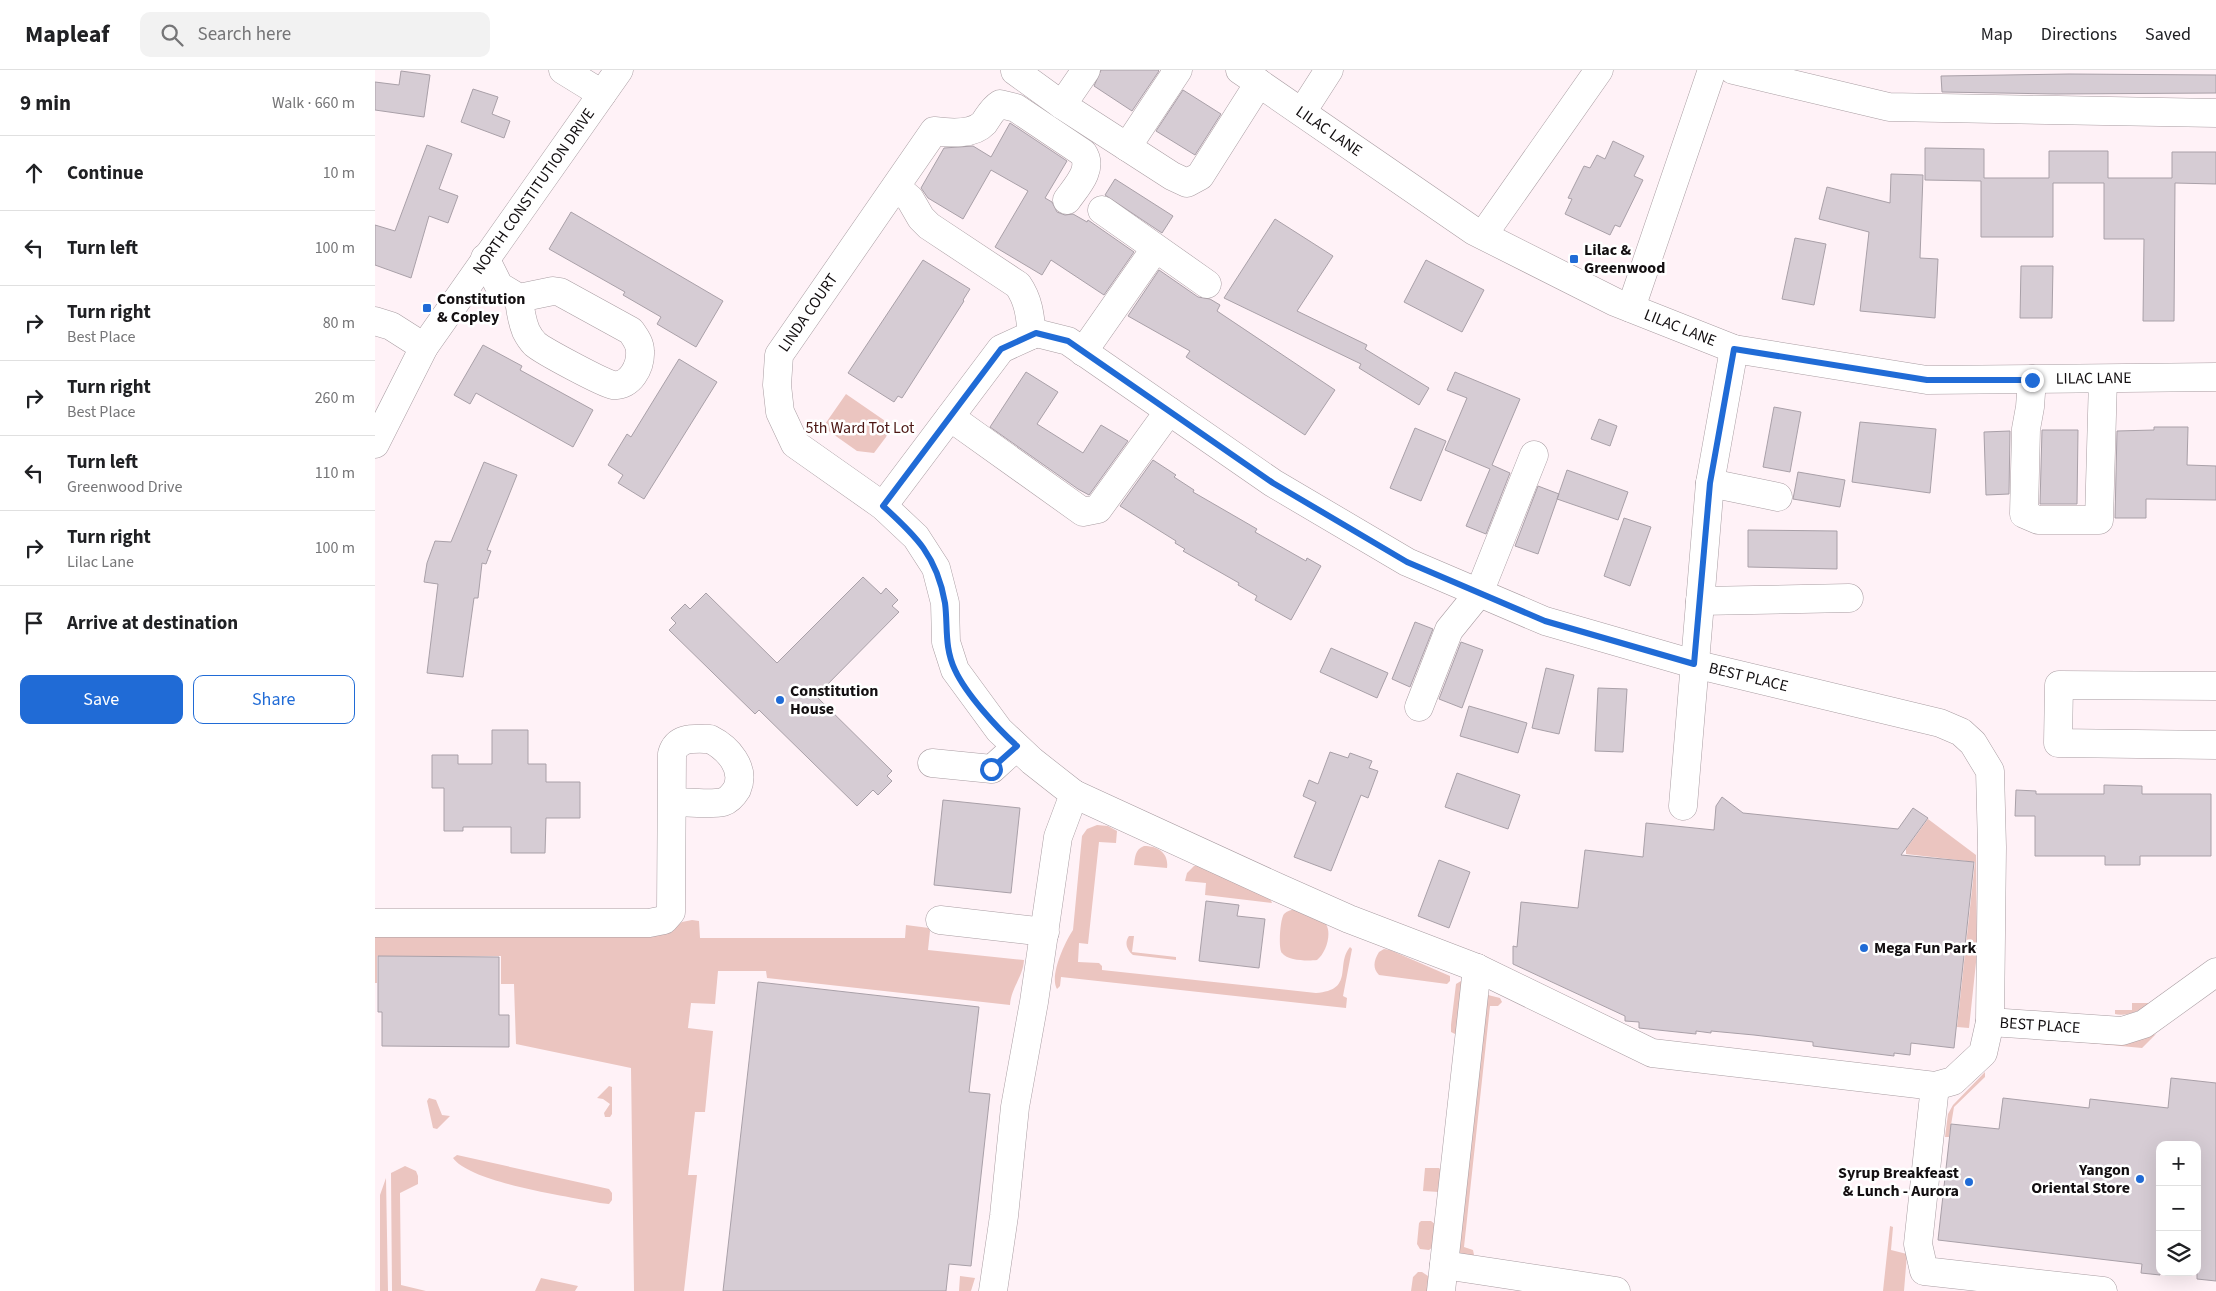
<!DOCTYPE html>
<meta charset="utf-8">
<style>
:root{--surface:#fff;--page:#f2f2f2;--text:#202124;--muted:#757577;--line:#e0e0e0;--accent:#206bd6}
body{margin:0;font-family:"Source Sans 3",sans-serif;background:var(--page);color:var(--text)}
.controls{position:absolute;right:15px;bottom:15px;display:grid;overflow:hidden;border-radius:10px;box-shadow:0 5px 20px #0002}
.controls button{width:45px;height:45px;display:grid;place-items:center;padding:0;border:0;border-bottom:1px solid var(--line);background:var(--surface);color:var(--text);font:25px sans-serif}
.stop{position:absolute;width:15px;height:15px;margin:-11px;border:4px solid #206bd6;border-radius:50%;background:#fff}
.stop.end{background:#206bd6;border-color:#fff;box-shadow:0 1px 5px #0008}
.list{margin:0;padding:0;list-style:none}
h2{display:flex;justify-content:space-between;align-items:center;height:65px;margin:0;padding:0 20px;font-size:21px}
h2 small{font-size:16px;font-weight:400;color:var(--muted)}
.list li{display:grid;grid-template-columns:32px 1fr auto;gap:15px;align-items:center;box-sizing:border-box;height:75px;padding:0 20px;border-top:1px solid var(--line)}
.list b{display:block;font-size:19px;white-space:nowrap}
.list p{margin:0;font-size:16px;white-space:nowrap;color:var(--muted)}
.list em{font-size:16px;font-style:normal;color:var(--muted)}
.actions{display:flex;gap:10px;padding:15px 20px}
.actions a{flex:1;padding:11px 0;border:1px solid var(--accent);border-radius:10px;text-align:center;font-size:18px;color:var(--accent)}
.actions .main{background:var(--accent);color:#fff}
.icon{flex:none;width:28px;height:28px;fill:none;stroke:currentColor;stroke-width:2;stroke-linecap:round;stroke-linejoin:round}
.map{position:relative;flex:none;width:1841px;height:1221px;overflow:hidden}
header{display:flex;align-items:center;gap:30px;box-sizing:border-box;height:70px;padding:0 25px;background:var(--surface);border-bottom:1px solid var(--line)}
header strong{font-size:24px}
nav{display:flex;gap:28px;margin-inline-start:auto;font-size:18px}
.search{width:350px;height:45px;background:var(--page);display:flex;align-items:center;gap:12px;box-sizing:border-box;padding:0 18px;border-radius:10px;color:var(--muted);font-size:19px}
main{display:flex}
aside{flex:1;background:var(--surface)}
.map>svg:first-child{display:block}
.green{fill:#ebc5c0}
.building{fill:#d6ccd4;stroke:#a9a0a8}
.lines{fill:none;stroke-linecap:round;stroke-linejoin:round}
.minor-casing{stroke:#a99da2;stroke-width:29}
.minor{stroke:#fff;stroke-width:28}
.route{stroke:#206bd6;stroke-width:6}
.poi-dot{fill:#206bd6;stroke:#fff;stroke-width:2}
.labels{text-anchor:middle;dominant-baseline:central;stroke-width:5;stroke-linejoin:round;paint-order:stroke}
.street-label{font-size:16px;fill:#130f11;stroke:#fff}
.poi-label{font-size:16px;font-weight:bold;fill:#130f11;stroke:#fff;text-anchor:start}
.park-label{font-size:16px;fill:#4c1714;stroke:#fff}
</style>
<header>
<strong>Mapleaf</strong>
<div class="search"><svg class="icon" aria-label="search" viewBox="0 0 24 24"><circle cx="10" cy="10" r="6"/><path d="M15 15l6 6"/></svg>Search here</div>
<nav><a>Map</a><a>Directions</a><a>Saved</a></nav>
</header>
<main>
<aside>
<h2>9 min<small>Walk · 660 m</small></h2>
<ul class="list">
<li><svg class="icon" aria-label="ahead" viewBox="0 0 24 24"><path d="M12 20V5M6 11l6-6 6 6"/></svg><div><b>Continue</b></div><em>10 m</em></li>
<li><svg class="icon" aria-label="left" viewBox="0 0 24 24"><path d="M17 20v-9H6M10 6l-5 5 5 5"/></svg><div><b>Turn left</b></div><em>100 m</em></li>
<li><svg class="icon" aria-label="right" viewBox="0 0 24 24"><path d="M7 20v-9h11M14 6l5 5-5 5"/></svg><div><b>Turn right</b><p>Best Place</p></div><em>80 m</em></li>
<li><svg class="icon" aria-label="right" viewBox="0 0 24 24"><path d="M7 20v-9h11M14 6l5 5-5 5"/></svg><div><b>Turn right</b><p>Best Place</p></div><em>260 m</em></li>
<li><svg class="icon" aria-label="left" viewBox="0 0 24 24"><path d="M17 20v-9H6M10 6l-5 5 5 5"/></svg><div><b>Turn left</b><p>Greenwood Drive</p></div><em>110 m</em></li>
<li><svg class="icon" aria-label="right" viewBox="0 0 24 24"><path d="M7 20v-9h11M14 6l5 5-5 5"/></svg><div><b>Turn right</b><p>Lilac Lane</p></div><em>100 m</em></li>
<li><svg class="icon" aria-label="arrive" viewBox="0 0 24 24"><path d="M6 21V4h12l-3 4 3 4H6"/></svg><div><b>Arrive at destination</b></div></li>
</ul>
<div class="actions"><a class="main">Save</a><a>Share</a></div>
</aside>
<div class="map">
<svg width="1841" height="1221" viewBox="0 0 1841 1221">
<rect width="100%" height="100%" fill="#fff2f7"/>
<path class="green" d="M471,324L516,355L511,367L499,383L482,381L448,357Z
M1553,749L1601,785L1602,883L1594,958L1582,957L1600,792L1531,784V779Z
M722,755L733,756L742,761L741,773L724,772L713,874L704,873L703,892L724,893L727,896V900L941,923C980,920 960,895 975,877L977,879L968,926L972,928L971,938L686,907L685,916L682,919C674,906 690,872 698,860L707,766L712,759Z
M769,776C783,776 794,783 792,798L759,795C760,788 760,779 769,776Z
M819,796H824L894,826L897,833L830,825L831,813L810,811L812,803Z
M920,839L951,854C957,864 951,883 942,890C933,891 913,891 907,883C903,879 905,849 909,844C912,841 916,840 920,839Z
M317,850L324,851L325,868H530L531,855L554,858L555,861L553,880L649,890C648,907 636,918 635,935L392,908L391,901H343L340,934L316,933L313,958L338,961L330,1042H320L313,1105H322L309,1221H259L256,998L141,974L139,914H126V886H2V913H0V865L300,857L307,852Z
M754,866H759L757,882L801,887V890L758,885C752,880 749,873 754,866Z
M1009,879L1015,880L1075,906V911L1072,914L1004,905C997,898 999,890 1004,882Z
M1086,911L1088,912L1082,964H1080L1076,962V955L1081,914Z
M1113,925L1125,928L1127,932L1123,936H1115L1089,1177L1098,1180L1099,1185L1096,1187L1084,1186L1082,1177L1110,928Z
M1757,933H1774C1768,941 1750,947 1740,944V940H1757Z
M1781,964L1767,978L1648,967L1758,972Z
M1610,1002V1007L1579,1037L1574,1067H1570L1573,1044L1578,1035Z
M234,1016L237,1017V1044L235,1047H230L229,1043L235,1034L228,1029L222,1028Z
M54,1028L61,1030L67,1045L75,1046L62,1059L58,1058L52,1031Z
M82,1085L234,1119L237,1123V1130L234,1134L225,1133C193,1126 96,1113 78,1088Z
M30,1096L41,1101L43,1106V1114L25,1123L26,1215L51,1221H17L16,1103Z
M1050,1098H1064L1066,1100L1064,1122L1048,1121Z
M11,1108L13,1221H5V1125Z
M1046,1151H1056L1060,1154L1058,1177L1054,1180L1045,1179L1042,1174L1044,1153Z
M1515,1156L1518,1157L1516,1180L1532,1184L1529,1221H1508Z
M1043,1202H1047L1053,1206V1221H1036L1038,1207Z
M585,1206L600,1208L596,1221H584Z
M166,1208L203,1216L200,1221H160Z"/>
<path class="building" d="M726,0H783L784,1L757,41L719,16Z
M26,1L55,5L49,47L0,40V12L24,15Z
M1694,4L1841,5V23L1681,24L1567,22L1566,6Z
M98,19L123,27L117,44L135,51L129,68L86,52Z
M808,20L846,44L820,85L781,61Z
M635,53L692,91L670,128L677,132L682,142L690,145L698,144L712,152L713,150L759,182L729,225L676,190L667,205L620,177L653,121L616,100L588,149L553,128L546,118L569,78L598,76L616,87Z
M1238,71L1269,86L1259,106L1268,110L1245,157L1240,155L1235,165L1190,144L1197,129L1193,128L1209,96L1215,98L1222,85L1230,89Z
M52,75L77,84L64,119L83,126L73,153L54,146L36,208L0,195V155L20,161Z
M1550,78L1609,79V108H1674V81H1733V108H1797V82H1841V114L1800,113L1799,251H1768L1769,169H1729V113H1678V167H1606V111L1550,110Z
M1516,104L1548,105L1545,188L1563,189L1560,248L1485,241L1494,162L1444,149L1452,117L1515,133Z
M740,109L798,146L787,163L730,125Z
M196,142L348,231L321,277L282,254L286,247L248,225L250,222L174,179Z
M900,149L958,186L922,241L992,275L990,279L1054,318L1044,335L984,298L986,294L849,228Z
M1420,168L1451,174L1439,235L1407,229Z
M548,190L595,219L588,230L589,231L527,328L523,326L519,332L473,303Z
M1051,190L1109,220L1087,262L1029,232Z
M1646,196H1678L1677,248H1645Z
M784,200L823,227L835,229L845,235L842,241L960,320L930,365L811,287L815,281L753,246Z
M108,275L147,296L145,300L218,340L198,377L101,323L95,334L79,325Z
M304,289L342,312L269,429L243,413L248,405L233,395L252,364L256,367Z
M651,302L683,322L662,354L708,383L726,355L753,371L714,425L703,419L615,357Z
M1080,302L1145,329L1117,395L1135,403L1111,464L1091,456L1115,399L1070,380L1092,328L1072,320Z
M1399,337L1426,342L1415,402L1388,397Z
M1224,349L1242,356L1235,376L1216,369Z
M1485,352L1561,359L1555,423L1477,412Z
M1779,357H1813L1812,395L1841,396V430L1771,429V448H1740L1742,361L1779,360Z
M1040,358L1071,371L1046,431L1015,418Z
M1667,360H1703L1702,434H1665Z
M1635,361L1634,424L1611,425L1609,362Z
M778,390L801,405L799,407L819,420L818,422L882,459L880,462L931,491L932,488L946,496L916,550L880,530L882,526L863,515L864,513L808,481L810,479L800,473L801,471L745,436Z
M109,392L142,405L112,480L116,481L111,494L107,493L103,528H99L88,607L52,603L63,514L49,512L52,493L60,471L76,472Z
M1192,400L1253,422L1243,450L1182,429Z
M1423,402L1470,410L1465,437L1418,429Z
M1163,416L1184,424L1163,484L1140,476Z
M1249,448L1276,457L1255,516L1229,506Z
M1373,460L1462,461V499L1373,497Z
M488,507L506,524L511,518L523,530L517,536L524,542L441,626L517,701L512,706L517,711L503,725L498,720L482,736L384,640L380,644L294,560L301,553L296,548L310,534L315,539L331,523L402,593Z
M1040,552L1058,559L1035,617L1017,609Z
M1086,572L1108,580L1087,638L1064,629Z
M956,578L1013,603L1002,628L945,602Z
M1171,598L1199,605L1184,664L1157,658Z
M1223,618L1252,619L1248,682L1220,681Z
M1094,636L1152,653L1143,683L1085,666Z
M117,660H153V694H171V712H205V748H171L170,783H136V757H88V761H69V718H57V685H83V694H117Z
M955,682L973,688L975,683L997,691L994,698L1003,701L993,728L986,725L956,801L919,787L941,732L928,726L934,710L943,714Z
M1082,703L1145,725L1133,759L1070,737Z
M1729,715L1767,716V724H1836V786H1765V795H1730V786H1660V746H1640L1641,720L1661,721V724H1729Z
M1347,727L1368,743L1523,759L1538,738L1553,748L1526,785L1599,792L1579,978L1536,973L1535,985L1519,983V986L1454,978L1438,976V972L1379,965L1336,961V963L1321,961V964L1264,958V952L1250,951V946L1138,894V876L1142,877L1146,832L1203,838L1210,780L1268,787L1271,753L1339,760L1341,736Z
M568,730L645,738L636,823L559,815Z
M1064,790L1095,802L1074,858L1043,846Z
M831,831L864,835L862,846L890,849L884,898L824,891Z
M3,886L124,887V945H134V977L7,976V942H3Z
M383,912L604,937L594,1022L615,1024L596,1196L574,1194L571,1221H348Z
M1796,1008L1841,1013V1211L1822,1209V1075H1785V1205L1766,1203L1767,1194L1563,1170L1576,1054L1624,1059L1628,1028L1714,1038L1715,1029L1793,1038Z"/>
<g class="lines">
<defs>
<g id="minor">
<path d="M188,0L227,24"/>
<path d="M711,0L687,35L797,106L812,113L825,106L884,13"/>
<path id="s1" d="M865,0L1099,161L1240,232L1359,279L1552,310L1841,307"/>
<path d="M1358,0L1514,37L1841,43"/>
<path d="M640,1L687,35"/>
<path d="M927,42L954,0"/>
<path d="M752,77L803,0"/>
<path d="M521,117L535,129L546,148L554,156L643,215C654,231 655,246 657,265"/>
<path d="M727,140L832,214"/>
<path d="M1108,165L1224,0"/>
<path d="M110,188L124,216L144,228C145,239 147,251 151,261C153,265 157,271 160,274C168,281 228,313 238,315C255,317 266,297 265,281C265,273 260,267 256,261L185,222L178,221L144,228"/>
<path d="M1256,238L1337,0"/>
<path d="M0,251L16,256L49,277"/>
<path d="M708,282L780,179"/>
<path d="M1657,309L1655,337L1651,359L1649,444L1663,450H1724L1728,309"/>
<path d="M575,347L708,442L723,439L794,341"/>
<path id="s2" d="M0,374L49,277L244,0"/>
<path d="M1335,413L1403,427"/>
<path id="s3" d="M508,436L626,279L661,263L693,271L898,413L1032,492L1170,551L1319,594L1565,653L1586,662L1598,673L1615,701L1617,777L1615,952L1747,961L1769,954L1841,902"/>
<path d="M1325,531L1474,528"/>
<path d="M1841,616L1684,615L1683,673L1841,675"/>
<path d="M1044,637L1074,560L1104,523L1159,385"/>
<path d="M557,693L617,699L641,677"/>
<path d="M699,724L904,818L974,849L1102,898L1277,983L1560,1016L1578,1011L1608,983L1615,952"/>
<path d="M1308,736L1335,413L1359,279"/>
<path d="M565,850L670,862"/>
<path d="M0,853H274L289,850L296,842L297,684C302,666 320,669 335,669C353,678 371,698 362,719C359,724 354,730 348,732C337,735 310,732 297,732"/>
<path d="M1560,1016L1543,1174L1549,1201L1728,1221"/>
<path d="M1069,1195L1241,1221"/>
<path id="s4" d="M618,1221L629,1146L640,1037L659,932L683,767L699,724L657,691L624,660L580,600L571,572L570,533L561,498L541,467L508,436L420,374L405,342L402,315L404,285L559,61C575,63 598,65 609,53C614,46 617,39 625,34L641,38L708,83C719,99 701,117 692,130"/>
<path d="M1066,1221L1102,898"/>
</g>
</defs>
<use href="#minor" class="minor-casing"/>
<use href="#minor" class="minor"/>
</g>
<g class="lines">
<path class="route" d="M616,699L642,676C622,658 591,624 580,600C569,577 573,556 570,533C562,486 541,466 508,436L626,279L661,263L693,271L898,413L1032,492L1170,551L1319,594L1335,413L1359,279L1552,310H1657"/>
</g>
<g class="poi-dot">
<rect x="1194" y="184" width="10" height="10" rx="2.5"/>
<rect x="47" y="233" width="10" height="10" rx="2.5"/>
<circle cx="405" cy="630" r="5"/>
<circle cx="1489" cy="878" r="5"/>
<circle cx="1765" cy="1109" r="5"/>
<circle cx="1594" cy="1112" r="5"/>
</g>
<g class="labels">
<g class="street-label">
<text stroke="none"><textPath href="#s1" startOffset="108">LILAC LANE</textPath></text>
<text stroke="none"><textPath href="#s2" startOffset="299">NORTH CONSTITUTION DRIVE</textPath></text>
<text stroke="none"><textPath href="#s4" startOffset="1116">LINDA COURT</textPath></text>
<text stroke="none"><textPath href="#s1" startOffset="512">LILAC LANE</textPath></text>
<text stroke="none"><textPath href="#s1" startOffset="932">LILAC LANE</textPath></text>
<text stroke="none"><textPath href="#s3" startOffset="1034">BEST PLACE</textPath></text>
<text stroke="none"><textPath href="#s3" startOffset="1604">BEST PLACE</textPath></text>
</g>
<g class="poi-label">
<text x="1209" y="180">Lilac &amp;<tspan x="1209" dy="18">Greenwood</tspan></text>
<text x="62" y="229">Constitution<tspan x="62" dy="18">&amp; Copley</tspan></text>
<text x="415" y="621">Constitution<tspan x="415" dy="18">House</tspan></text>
<text x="1499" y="878">Mega Fun Park</text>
<text x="1755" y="1100" text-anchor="end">Yangon<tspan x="1755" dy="18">Oriental Store</tspan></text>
<text x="1584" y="1103" text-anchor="end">Syrup Breakfeast<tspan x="1584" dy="18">&amp; Lunch - Aurora</tspan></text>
</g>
<g class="park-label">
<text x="485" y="358">5th Ward Tot Lot</text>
</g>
</g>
</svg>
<div class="controls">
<button>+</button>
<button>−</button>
<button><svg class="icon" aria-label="layers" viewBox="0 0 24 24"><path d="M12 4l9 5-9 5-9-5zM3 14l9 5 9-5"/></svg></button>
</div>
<div class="stop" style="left:616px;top:699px"></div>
<div class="stop end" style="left:1657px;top:310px"></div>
</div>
</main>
